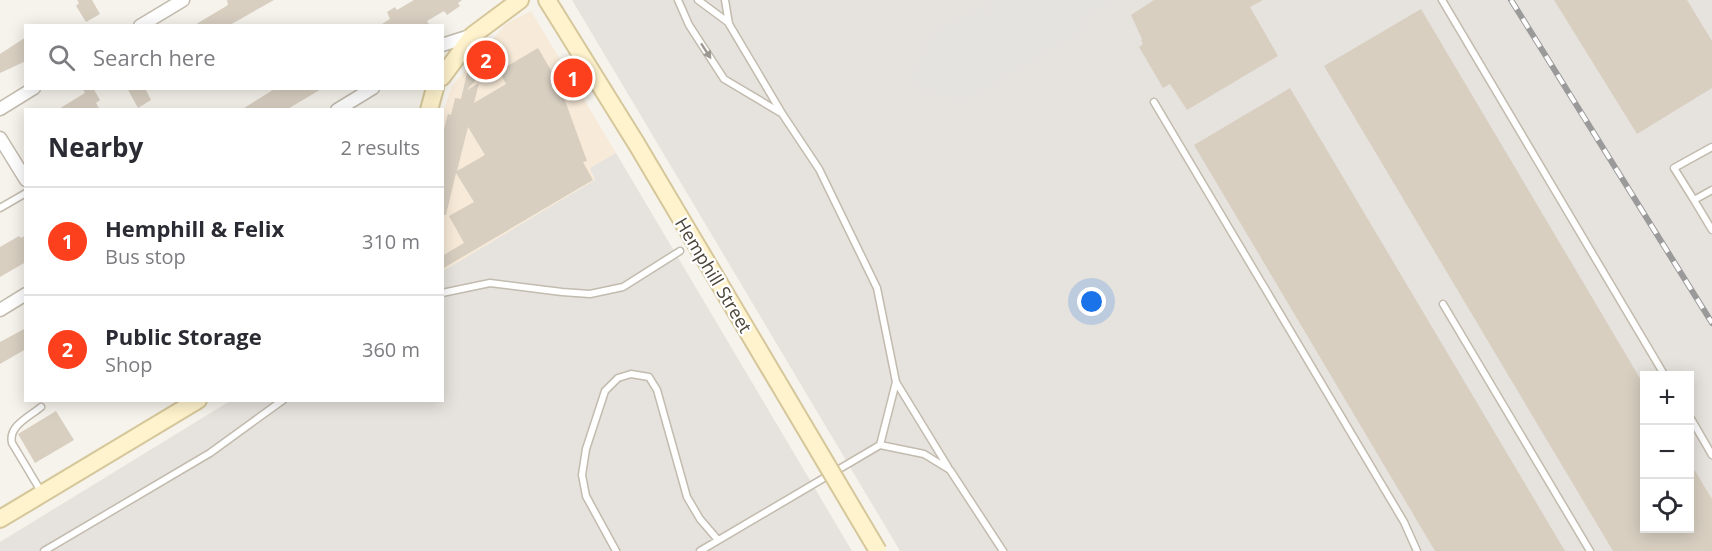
<!DOCTYPE html>
<meta charset="utf-8">
<style>
:root{--surface:#fff;--page:#f2f2f3;--text:#2b2b33;--muted:#7c7c81;--line:#e1e1e2;--accent:#fc3f1d}
body{margin:0;font-family:"Open Sans",sans-serif;background:var(--page);color:var(--text)}
.controls{position:absolute;right:18px;bottom:18px;display:grid;overflow:hidden;border-radius:0px;box-shadow:0 3px 15px #0003}
.controls button{width:54px;height:54px;display:grid;place-items:center;padding:0;border:0;border-bottom:2px solid var(--line);background:var(--surface);color:var(--text);font:30px sans-serif}
.you{position:absolute;left:1092px;top:302px;width:21px;height:21px;margin:-15px;border:4px solid #fff;border-radius:50%;background:#1a73e8;box-shadow:0 0 0 9px #1a73e833}
.badge{display:grid;place-items:center;width:39px;height:39px;border-radius:50%;background:var(--accent);color:#fff;font-size:20px;font-weight:700}
.pin{position:absolute;translate:-50% -50%;border:3px solid #fff;box-shadow:0 2px 6px #0006}
.list{margin:0;padding:0;list-style:none}
h2{display:flex;justify-content:space-between;align-items:center;height:78px;margin:0;padding:0 24px;font-size:26px}
h2 small{font-size:20px;font-weight:400;color:var(--muted)}
.list li{display:grid;grid-template-columns:39px 1fr auto;gap:18px;align-items:center;box-sizing:border-box;height:108px;padding:0 24px;border-top:2px solid var(--line)}
.list b{display:block;font-size:22px;white-space:nowrap}
.list p{margin:0;font-size:20px;white-space:nowrap;color:var(--muted)}
.list em{font-size:20px;font-style:normal;color:var(--muted)}
.icon{flex:none;width:33px;height:33px;fill:none;stroke:currentColor;stroke-width:2;stroke-linecap:round;stroke-linejoin:round}
.map{position:relative;flex:none;width:1712px;height:551px;overflow:hidden}
.search{position:absolute;background:var(--surface);box-shadow:0 3px 15px #0003;left:24px;top:24px;width:420px;height:66px;display:flex;align-items:center;gap:15px;box-sizing:border-box;padding:0 21px;border-radius:0px;color:var(--muted);font-size:22px}
.panel{position:absolute;background:var(--surface);box-shadow:0 3px 15px #0003;left:24px;top:108px;width:420px;height:294px;border-radius:0px}
.map>svg:first-child{display:block}
.commercial{fill:#f7ead8}
.industrial{fill:#e6e2dd;fill-rule:evenodd}
.parking{fill:#e5e3e0}
.building{fill:#d8cfc1;fill-rule:evenodd}
.lines{fill:none;stroke-linecap:round;stroke-linejoin:round}
.lane-casing{stroke:#c2bbae;stroke-width:9}
.street-casing{stroke:#c2bbae;stroke-width:15}
.secondary-casing{stroke:#d6c79b;stroke-width:20}
.lane{stroke:#fff;stroke-width:6}
.street{stroke:#fff;stroke-width:12}
.secondary{stroke:#fff3cd;stroke-width:16}
.rail-casing{stroke:#9a9a9a;stroke-width:6}
.rail{stroke:#fff;stroke-width:4;stroke-dasharray:11;stroke-linecap:butt}
.secondary-bridge-casing{stroke:#d6c79b;stroke-width:20;stroke-linecap:butt}
.secondary-bridge{stroke:#fff3cd;stroke-width:16}
.oneway{fill:#9c9892}
.labels{text-anchor:middle;dominant-baseline:central;stroke-width:4.5;stroke-linejoin:round;paint-order:stroke}
.street-label{font-size:18px;fill:#4b4439;stroke:#fff}
</style>
<div class="map">
<svg width="1712" height="551" viewBox="0 0 1712 551">
<rect width="100%" height="100%" fill="#f6f3ec"/>
<path class="commercial" d="M531,11L616,153L590,168L595,180L443,271L442,115L452,86L507,23Z"/>
<path class="industrial" d="M572,0H1712V551H900ZM1644,376H1690V528H1644Z
M616,153L852,551H0V542L230,401L442,400L443,271L595,180L590,168Z"/>
<path class="parking" d="M984,0H1116L1083,20L1088,29L958,106L953,97H943L935,93L925,99L910,72L919,67L920,59L925,50L920,41L981,4L987,12L988,8Z"/>
<path class="building" d="M77,0H92L100,14L86,22L76,6L79,3Z
M227,0H274L228,26H193L228,5Z
M414,0H462L458,3L460,6L447,15L444,11L427,21L430,26H379L390,19L387,12L395,7L397,10Z
M1154,0H1263L1250,7L1278,56L1187,110L1170,84L1163,88L1139,47L1143,44L1141,40L1142,39L1131,15Z
M1554,0H1687L1712,41V88L1637,134Z
M1421,9L1644,385V528H1689V461L1712,499V551H1613L1324,66Z
M26,37V61L0,73V54Z
M493,44L501,51L467,90L479,83L474,103L506,84L499,71L538,48L559,84L587,161L583,162L593,180L442,269V256L464,243L449,216L474,202L456,173L446,215H442V136L448,114L451,115L455,98L461,99L467,73ZM468,127L485,155L457,171Z
M82,88H93L100,100L96,103L100,110H57L85,93Z
M127,88H145L151,100L138,108Z
M276,88H323L286,110H241Z
M1290,88L1565,551H1435L1194,145Z
M26,235V262L0,277V247L19,236L21,238Z
M26,328V349L0,364V342Z
M56,411L74,440L35,463L18,434Z"/>
<g class="lines">
<defs>
<path id="lane" d="M678,0L689,25L724,79L781,113
M698,0L729,23
M725,0L729,24L783,115L819,169L877,288L896,382L880,445
M1442,0L1665,376
M1154,102L1404,522L1417,551
M1712,147L1674,168L1694,200L1712,190
M1694,200L1712,230
M0,208L26,193
M442,293L490,283L562,292L590,294L623,287L680,251
M1443,304L1590,551
M896,382L948,467
M41,407C29,417 8,426 12,443L42,493
M1690,417L1712,455
M44,551L210,453L283,400
M616,551L586,496L582,475L586,449L605,391L618,378L631,374L649,377L657,390L687,497L700,519L718,540
M700,551L880,445L924,454L950,470L1003,551"/>
<path id="street" d="M140,26L183,0
M442,45L473,35
M0,109L34,88
M337,110L373,88
M0,138L26,180
M0,310L26,294"/>
<path id="secondary" d="M547,0L636,143
M442,77L473,35L520,0
M429,110L435,88
M0,519L198,400"/>
</defs>
<use href="#lane" class="lane-casing"/>
<use href="#street" class="street-casing"/>
<use href="#secondary" class="secondary-casing"/>
<use href="#lane" class="lane"/>
<use href="#street" class="street"/>
<use href="#secondary" class="secondary"/>
<defs>
<path id="rail" d="M1511,0L1712,323"/>
</defs>
<use href="#rail" class="rail-casing"/>
<use href="#rail" class="rail"/>
<defs>
<path id="secondary-bridge" d="M636,143L878,551"/>
</defs>
<use href="#secondary-bridge" class="secondary-bridge-casing"/>
<use href="#secondary-bridge" class="secondary-bridge"/>
</g>
<defs><path id="oneway-solid" d="M-6-.8H1V-3.2L6.5 0L1 3.2V.8H-6Z" transform="scale(1.5)"/></defs>
<use class="oneway" href="#oneway-solid" transform="translate(706 51) rotate(57)"/>
<g class="labels">
<g class="street-label">
<text transform="translate(714 275) rotate(59)">Hemphill Street</text>
</g>
</g>
</svg>
<div class="controls">
<button>+</button>
<button>−</button>
<button><svg class="icon" aria-label="locate" viewBox="0 0 24 24"><circle cx="12" cy="12" r="6"/><path d="M12 2v4M12 18v4M2 12h4M18 12h4"/></svg></button>
</div>
<div class="you"></div>
<div class="pin badge" style="left:573px;top:78px">1</div>
<div class="pin badge" style="left:486px;top:60px">2</div>
<div class="search"><svg class="icon" aria-label="search" viewBox="0 0 24 24"><circle cx="10" cy="10" r="6"/><path d="M15 15l6 6"/></svg>Search here</div>
<section class="panel">
<h2>Nearby<small>2 results</small></h2>
<ul class="list">
<li><span class="badge">1</span><div><b>Hemphill &amp; Felix</b><p>Bus stop</p></div><em>310 m</em></li>
<li><span class="badge">2</span><div><b>Public Storage</b><p>Shop</p></div><em>360 m</em></li>
</ul>
</section>
</div>
